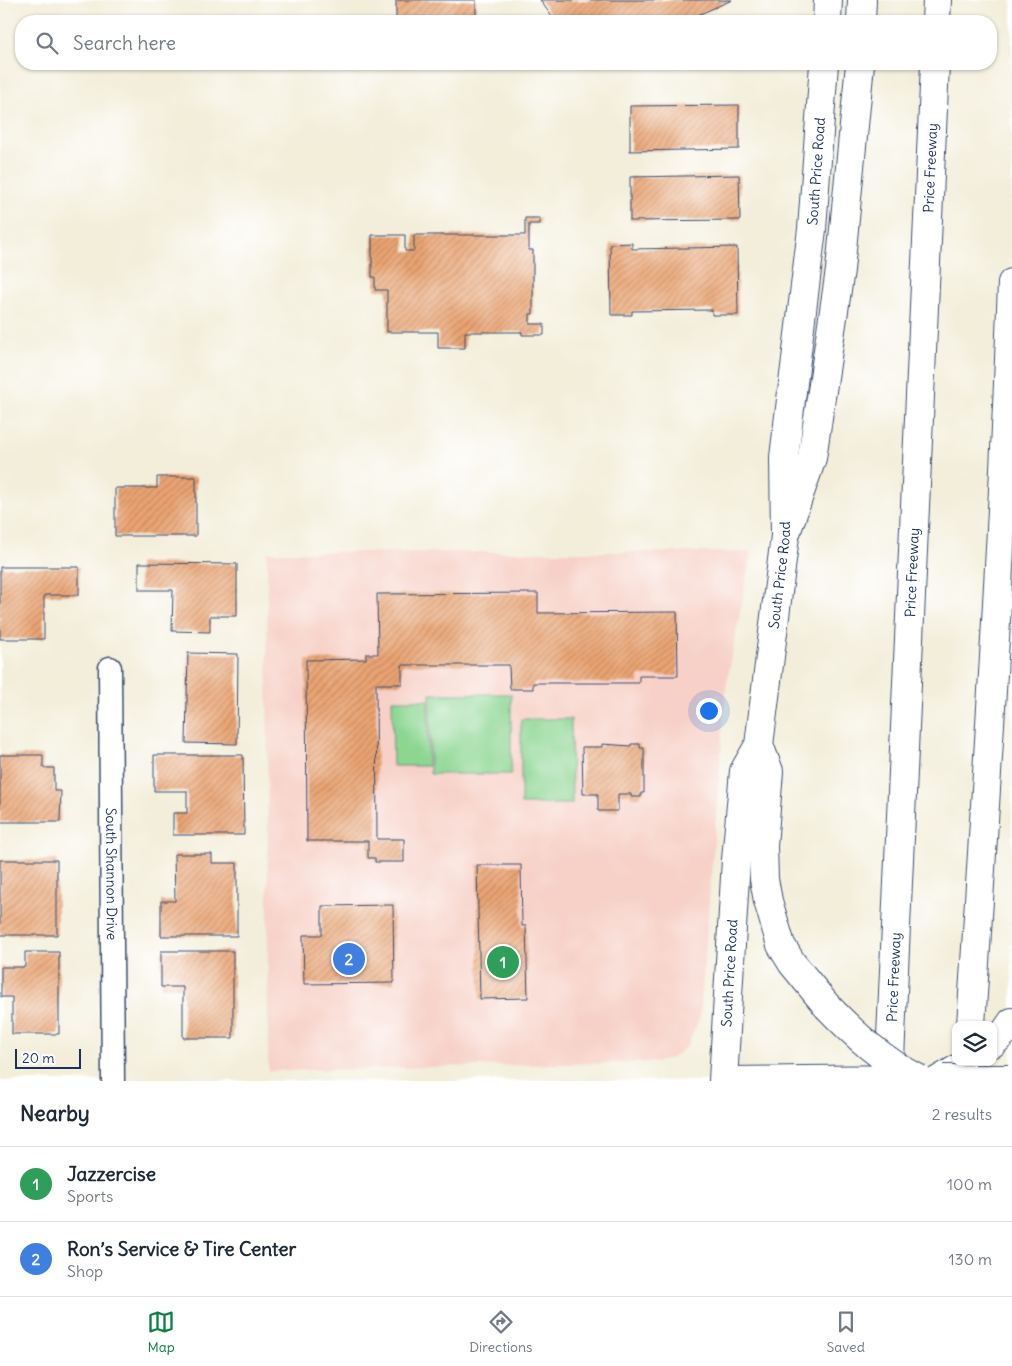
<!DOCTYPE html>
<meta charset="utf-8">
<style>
:root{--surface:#fff;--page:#f6f6f7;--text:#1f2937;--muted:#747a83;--line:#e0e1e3;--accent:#0b8043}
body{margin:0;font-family:Delius,sans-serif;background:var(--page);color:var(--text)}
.controls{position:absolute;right:15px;bottom:15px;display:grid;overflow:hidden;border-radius:10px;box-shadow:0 1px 4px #0004}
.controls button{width:45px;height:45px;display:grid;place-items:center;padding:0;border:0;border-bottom:1px solid var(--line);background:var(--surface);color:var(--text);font:25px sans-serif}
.scale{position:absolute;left:15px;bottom:12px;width:66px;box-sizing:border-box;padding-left:5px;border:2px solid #1b2f5e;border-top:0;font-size:14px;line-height:18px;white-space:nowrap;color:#1b2f5e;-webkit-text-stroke:4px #fff;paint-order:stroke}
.you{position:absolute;left:708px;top:710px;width:18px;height:18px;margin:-12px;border:4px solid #fff;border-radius:50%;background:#1a73e8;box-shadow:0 0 0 8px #1a73e833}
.badge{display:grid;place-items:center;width:32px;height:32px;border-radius:50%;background:var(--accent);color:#fff;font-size:16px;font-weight:700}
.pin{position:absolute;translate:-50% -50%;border:2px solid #fff;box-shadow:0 1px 5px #0006}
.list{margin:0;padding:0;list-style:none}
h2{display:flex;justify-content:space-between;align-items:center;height:65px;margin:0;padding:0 20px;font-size:21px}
h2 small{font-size:16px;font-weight:400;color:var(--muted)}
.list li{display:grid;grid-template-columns:32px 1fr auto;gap:15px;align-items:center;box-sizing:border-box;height:75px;padding:0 20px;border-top:1px solid var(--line)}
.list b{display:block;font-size:19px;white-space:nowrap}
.list p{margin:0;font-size:16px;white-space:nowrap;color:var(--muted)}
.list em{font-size:16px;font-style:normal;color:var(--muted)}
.icon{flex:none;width:28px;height:28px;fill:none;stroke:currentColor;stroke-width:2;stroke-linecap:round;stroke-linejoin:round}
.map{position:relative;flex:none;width:1012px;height:1081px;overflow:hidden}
.search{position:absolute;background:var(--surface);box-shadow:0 1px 4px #0004;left:15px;right:15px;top:15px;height:55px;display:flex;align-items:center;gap:12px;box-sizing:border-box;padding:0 18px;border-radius:20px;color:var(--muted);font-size:19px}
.sheet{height:215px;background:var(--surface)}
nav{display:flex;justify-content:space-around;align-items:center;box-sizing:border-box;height:70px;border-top:1px solid var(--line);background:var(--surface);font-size:14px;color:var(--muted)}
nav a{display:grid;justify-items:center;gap:2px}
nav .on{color:var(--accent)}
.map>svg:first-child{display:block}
.built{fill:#f7d1c7}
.green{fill:#8cd692;stroke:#548278}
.building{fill:url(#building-hatch)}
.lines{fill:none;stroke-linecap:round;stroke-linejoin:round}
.minor-casing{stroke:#3b4c71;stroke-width:25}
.secondary-casing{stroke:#3b4c71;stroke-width:30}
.motorway-casing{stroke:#3b4c71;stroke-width:30}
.minor{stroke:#fff;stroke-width:22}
.secondary{stroke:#fff;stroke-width:28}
.motorway{stroke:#fff;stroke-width:28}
.secondary-bridge-casing{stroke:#3b4c71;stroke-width:30;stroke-linecap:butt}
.secondary-bridge{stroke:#fff;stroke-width:28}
.labels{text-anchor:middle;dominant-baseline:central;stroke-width:4;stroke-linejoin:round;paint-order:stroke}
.street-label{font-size:14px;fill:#1b2f5e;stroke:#fff}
</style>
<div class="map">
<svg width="1012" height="1081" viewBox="0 0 1012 1081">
<defs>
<pattern id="building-hatch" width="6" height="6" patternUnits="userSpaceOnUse" patternTransform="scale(1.25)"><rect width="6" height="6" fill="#eba472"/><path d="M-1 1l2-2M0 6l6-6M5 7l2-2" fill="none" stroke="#be8661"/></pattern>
</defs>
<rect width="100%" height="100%" fill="#fff"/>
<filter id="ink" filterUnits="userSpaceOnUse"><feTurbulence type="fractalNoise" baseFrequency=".02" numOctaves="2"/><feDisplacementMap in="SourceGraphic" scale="10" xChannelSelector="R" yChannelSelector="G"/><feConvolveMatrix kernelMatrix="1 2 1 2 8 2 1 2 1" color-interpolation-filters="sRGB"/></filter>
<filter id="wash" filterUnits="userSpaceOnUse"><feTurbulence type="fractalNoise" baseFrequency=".0096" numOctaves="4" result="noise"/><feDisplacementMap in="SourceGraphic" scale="20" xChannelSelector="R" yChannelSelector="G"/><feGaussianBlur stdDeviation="1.12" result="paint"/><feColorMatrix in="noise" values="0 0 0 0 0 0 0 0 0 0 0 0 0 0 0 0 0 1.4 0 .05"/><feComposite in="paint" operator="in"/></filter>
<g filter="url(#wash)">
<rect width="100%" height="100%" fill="#f3eeda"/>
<path class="built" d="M267,552H751L726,688L700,1017L687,1047L672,1058L657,1062L268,1071Z"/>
<path class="green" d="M430,694H511V774H430Z
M392,700H428V766H393Z
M571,719L572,804H521V719Z"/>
<g id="blocks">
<path class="building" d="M396,0H476V21H396Z
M540,0H732L684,21H555Z
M739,105V149L630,151V106Z
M739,175L740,220L630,221V177Z
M525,218H540V224H529V250H533V314H530V324H544V335H522V332H465V348H438V332H387V290H375V277H372V235H405V251H414V235H525Z
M632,243V249L737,247L738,315H712V310L632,311V315H611L610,244Z
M157,477H196V536H115V488H157Z
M139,563L237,564V616H210V632L172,631L173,590H139Z
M0,567H79V595H44V639H0Z
M538,593V613L677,612L678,676H639V683H533V689H510L509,665H402V684H376L377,839H404V862H375V858H368V841H307L306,660L366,659V654H378L377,594Z
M188,653L238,654L237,744L186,743Z
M602,744L631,746V744H640V748H644V793H641V797H631V794H618V811H598V794H583L582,747H602Z
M0,755H43V768H54V791H61L60,822H0Z
M154,755H243L244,835H173V813H187V791H154Z
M174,854H212V863H237V936H161V901H175Z
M0,860H57V935H0Z
M477,865H521L522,926H526L528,998L480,999Z
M393,905L394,983L304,984L303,935H322V906Z
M161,951H233V1038H183V987H161Z
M25,952H59V1034H12V997H1V967H25Z"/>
</g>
</g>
<g filter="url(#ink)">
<use href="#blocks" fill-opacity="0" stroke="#3b4c71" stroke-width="1"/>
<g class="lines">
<defs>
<g id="minor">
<path id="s1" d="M110,668L113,1081"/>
</g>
<g id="secondary">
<path d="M827,21L828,0"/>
<path d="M759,745L769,771L763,846L764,879L768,901L781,945L792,963L827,1006"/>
<path d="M993,1043L1005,1032L1012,1022"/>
<path id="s2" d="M723,1081L736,860L744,771L759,745L785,536L784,457L812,229L824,64"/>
<path d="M729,1081L804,1080L809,1081"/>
<path d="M937,1081L969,1062"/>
</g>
<g id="motorway">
<path d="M861,21L862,0"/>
<path d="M936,21L937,0"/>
<path d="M785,536L812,458L840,270L860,64"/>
<path d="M971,1025C987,778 1003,531 1012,283"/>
<path id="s3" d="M889,1081L935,64"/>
</g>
</defs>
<use href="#minor" class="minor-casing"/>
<use href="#secondary" class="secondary-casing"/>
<use href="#motorway" class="motorway-casing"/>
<use href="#minor" class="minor"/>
<use href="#secondary" class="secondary"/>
<use href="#motorway" class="motorway"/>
<defs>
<path id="secondary-bridge" d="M827,1006C855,1035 883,1061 919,1079
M943,1079H1008
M804,1080L918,1079"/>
</defs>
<use href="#secondary-bridge" class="secondary-bridge-casing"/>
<use href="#secondary-bridge" class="secondary-bridge"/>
</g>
</g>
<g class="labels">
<g class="street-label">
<text stroke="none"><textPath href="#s3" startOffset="914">Price Freeway</textPath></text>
<text stroke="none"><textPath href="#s2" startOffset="918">South Price Road</textPath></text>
<text stroke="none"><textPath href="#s3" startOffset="509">Price Freeway</textPath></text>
<text stroke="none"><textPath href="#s2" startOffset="512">South Price Road</textPath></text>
<text stroke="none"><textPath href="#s1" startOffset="206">South Shannon Drive</textPath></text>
<text stroke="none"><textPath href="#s2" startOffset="108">South Price Road</textPath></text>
<text stroke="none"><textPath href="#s3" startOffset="104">Price Freeway</textPath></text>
</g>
</g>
</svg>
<div class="controls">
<button><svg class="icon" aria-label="layers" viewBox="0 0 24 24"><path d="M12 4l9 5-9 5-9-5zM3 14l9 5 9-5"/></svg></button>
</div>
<div class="scale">20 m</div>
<div class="you"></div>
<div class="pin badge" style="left:503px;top:962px;background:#2e9e5b">1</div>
<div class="pin badge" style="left:349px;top:959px;background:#3f7fe0">2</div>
<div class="search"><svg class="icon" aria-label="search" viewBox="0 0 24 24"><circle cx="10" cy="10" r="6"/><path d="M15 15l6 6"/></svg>Search here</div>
</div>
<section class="sheet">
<h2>Nearby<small>2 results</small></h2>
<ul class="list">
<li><span class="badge" style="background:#2e9e5b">1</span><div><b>Jazzercise</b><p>Sports</p></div><em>100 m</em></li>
<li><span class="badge" style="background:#3f7fe0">2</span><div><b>Ron’s Service &amp; Tire Center</b><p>Shop</p></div><em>130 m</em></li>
</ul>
</section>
<nav>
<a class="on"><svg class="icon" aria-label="map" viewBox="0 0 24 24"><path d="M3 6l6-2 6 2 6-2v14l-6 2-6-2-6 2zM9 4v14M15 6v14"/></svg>Map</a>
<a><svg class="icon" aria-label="directions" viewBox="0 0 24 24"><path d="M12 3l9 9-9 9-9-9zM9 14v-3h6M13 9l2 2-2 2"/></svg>Directions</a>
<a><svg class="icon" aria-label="saved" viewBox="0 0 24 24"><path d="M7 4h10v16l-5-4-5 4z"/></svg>Saved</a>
</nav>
